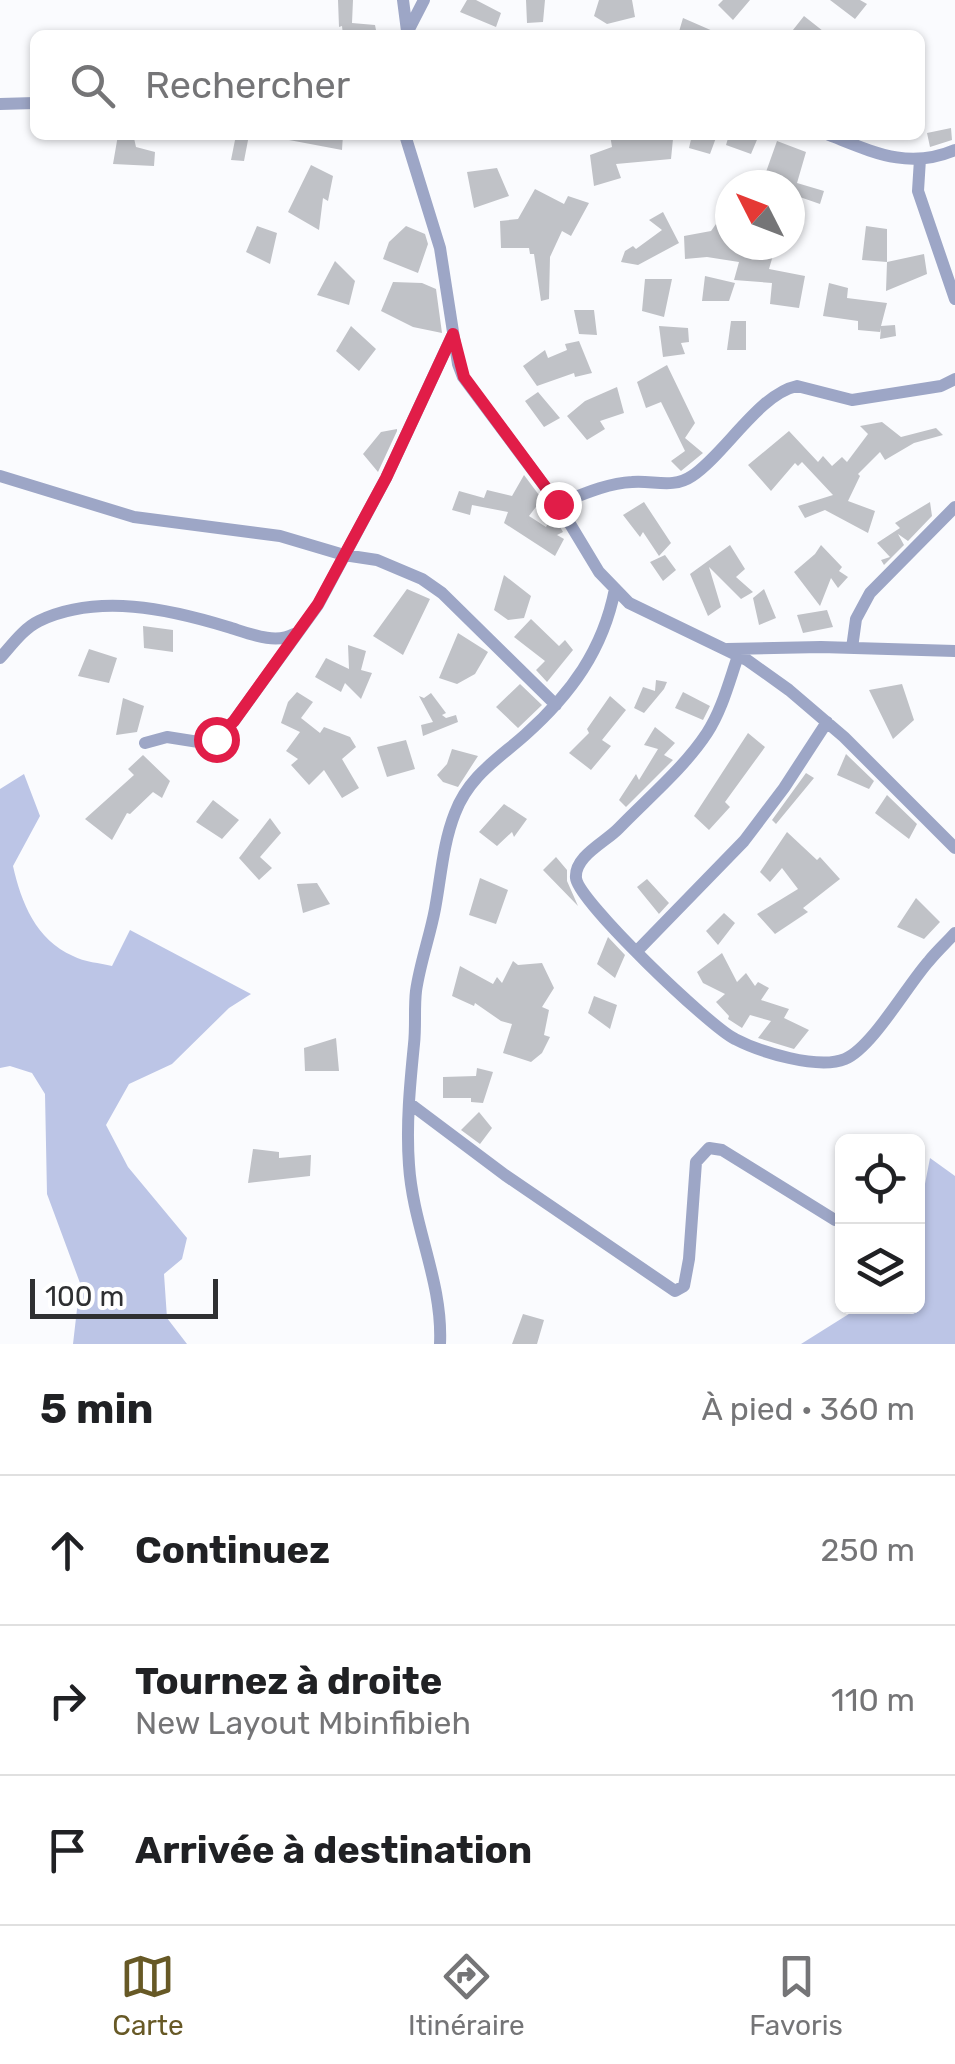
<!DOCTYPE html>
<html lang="fr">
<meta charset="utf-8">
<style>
:root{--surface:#fff;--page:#f2f2f2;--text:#202124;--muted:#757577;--line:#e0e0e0;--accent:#675926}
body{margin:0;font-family:Rubik,sans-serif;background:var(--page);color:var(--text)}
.controls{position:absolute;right:30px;bottom:30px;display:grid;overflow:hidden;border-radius:15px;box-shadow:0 2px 8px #0004}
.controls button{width:90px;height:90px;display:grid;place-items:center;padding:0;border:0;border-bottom:2px solid var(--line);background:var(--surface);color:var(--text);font:50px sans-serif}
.compass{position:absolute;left:715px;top:170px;width:90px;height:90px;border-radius:50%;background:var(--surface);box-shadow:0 2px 8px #0004;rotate:312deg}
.scale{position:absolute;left:30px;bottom:25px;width:188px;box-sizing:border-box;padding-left:10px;border:5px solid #2f3032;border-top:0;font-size:28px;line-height:35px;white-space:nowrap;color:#2f3032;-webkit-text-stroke:8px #fff;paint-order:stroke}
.stop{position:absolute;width:30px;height:30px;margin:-22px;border:8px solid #e11d48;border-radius:50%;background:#fff}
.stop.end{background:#e11d48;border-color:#fff;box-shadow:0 2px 10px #0008}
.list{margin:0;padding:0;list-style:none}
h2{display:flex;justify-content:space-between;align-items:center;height:130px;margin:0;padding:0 40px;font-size:42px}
h2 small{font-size:32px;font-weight:400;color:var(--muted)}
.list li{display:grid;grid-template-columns:65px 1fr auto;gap:30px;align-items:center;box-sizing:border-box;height:150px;padding:0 40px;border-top:2px solid var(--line)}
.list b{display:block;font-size:38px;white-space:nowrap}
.list p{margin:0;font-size:32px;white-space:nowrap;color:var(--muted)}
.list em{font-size:32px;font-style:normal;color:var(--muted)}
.icon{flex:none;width:55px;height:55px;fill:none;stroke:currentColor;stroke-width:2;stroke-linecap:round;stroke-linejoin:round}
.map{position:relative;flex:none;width:955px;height:1344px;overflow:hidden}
.search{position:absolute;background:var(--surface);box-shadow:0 2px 8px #0004;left:30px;right:30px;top:30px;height:110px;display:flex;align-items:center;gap:25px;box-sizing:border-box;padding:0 35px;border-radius:15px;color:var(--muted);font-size:38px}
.sheet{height:580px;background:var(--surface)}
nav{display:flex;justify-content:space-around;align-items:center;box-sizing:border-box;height:140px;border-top:2px solid var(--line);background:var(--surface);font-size:28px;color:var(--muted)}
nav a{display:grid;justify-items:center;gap:5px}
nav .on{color:var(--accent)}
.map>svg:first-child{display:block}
.forest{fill:#bcc5e6}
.building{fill:#c0c2c7}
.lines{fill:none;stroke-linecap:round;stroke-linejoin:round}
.minor{stroke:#9da6c6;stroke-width:12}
.route{stroke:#e11d48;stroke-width:12}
</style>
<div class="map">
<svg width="955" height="1344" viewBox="0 0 955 1344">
<rect width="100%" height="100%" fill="#fafbfe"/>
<path class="forest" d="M24,774L40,816L13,866C21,902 36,940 73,956C84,962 100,963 112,966L130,930L251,994L229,1008L172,1064L129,1084L106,1125L128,1167L187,1238L182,1259L164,1274L167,1318L187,1344H73L80,1283L47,1194L45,1094L32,1073L10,1066L0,1068V789Z
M930,1158L955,1176V1344H801L860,1307L918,1306V1220Z"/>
<path class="building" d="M338,0H353L352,23L375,25L377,35H343L342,26L339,27Z
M467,0H476L501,13L496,27L460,12Z
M526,0H545L543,22L527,23Z
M599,0H632L635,17L607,24L594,16Z
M723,0H750L733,20L718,5Z
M830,0H860L867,4L855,19Z
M804,16L828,35H789Z
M683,18L722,35H678Z
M951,128L952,140L930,147L927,133Z
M118,135L134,138L136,147L155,152L154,166L113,164Z
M236,135H249L244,161L231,160Z
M289,135H343L342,150L289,140Z
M610,135H655L673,139L671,159L616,164L621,178L594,186L590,155L612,147Z
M692,135H717L710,154L689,148Z
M729,135H759L751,154L726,145Z
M777,141L806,152L797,183L824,191L820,204L794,195L790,185H780L783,176L766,172Z
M311,165L333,176L328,201L323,198L319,230L288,212Z
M497,168L509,196L474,208L467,172Z
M535,189L564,204L568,196L589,203L571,236L562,231L550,257L549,299L541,301L534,254H530L529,248H501L500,221L518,219Z
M663,212L679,243L638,265L621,262L625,251L633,246L636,249L662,230L649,220Z
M716,224L727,227L730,245H776L769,269L805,276L799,308L770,304L772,283L734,280L739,262L707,257L685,259L684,236L711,231Z
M257,226L277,233L270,264L246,252Z
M406,226L425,234L428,244L418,273L383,259L389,242Z
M866,226L887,229V262L862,260Z
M924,254L927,274L886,291L887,262Z
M335,261L355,281L349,305L317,295Z
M705,276L735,283L729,301H702Z
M645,279H672L664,317L642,311Z
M393,282L422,283L436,289L442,333L413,327L381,311Z
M829,283L848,288L847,298L887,303L881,326L895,325L896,336L880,339L881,328L880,332L858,330V321L823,316Z
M574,310H594L597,335L579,334Z
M731,321H746V350H727Z
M351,326L376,349L359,371L336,351Z
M659,326L688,328L689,342L681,343L685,354L663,357Z
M579,341L592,373L575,377L574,373L537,386L523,366L545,350L548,358L567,350L565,344Z
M667,365L695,423L685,438L703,453L681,471L671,461L685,451L661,402L646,408L637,382Z
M617,387L624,413L600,421L605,429L587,440L567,416L585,401Z
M538,392L560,418L544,427L525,401Z
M882,422L901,437L936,428L943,435L914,443L885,460L880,452L858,474L860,476L848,501L875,511L868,533L825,510L805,518L798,506L833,495L802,462L798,466L795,463L771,491L748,465L789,431L818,462L823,456L832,466L842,457L847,462L868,434L860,426Z
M397,429V431L378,472L363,454L381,432Z
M524,475L542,499L529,516L546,527L553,515L563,532L557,535L564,539L555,556L504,523L508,512L472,505L470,515L452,510L459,491L484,498L487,490L512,496Z
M644,502L671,543L659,556L643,532L640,537L623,515Z
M930,502L932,516L908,541L898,534L904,545L884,565L881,560L890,557L877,543L900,528L895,523Z
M730,545L745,569L736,577L753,592L741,599L709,567L721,607L708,616L690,574Z
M821,545L842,567L839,571L848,577L838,588L831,578L820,606L794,572L815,554Z
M665,555L676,570L663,581L650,562Z
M504,575L531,596L524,618L508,620L494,610Z
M407,589L430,599L403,655L373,636Z
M764,589L776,618L759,625L753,598Z
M827,610L833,627L803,633L797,615Z
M531,619L559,646L565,640L573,650L547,682L536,670L545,661L514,637Z
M143,626L173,630V652L144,648Z
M458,633L488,652L475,674L457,684L439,678Z
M348,645L366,651L361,670L372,673L361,699L345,683L341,692L315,677L326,658L349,669Z
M89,649L117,658L109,683L78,676Z
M656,680L667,682L664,689L644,713L634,708L643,687L655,691Z
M520,684L542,705L518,728L496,707Z
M902,684L914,720L893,739L869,690Z
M297,692L313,702L301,718L320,733L324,727L350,737L356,747L342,759L359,788L342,798L324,770L309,785L291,765L298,759L286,751L300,732L281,723L288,702Z
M683,692L710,706L703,720L675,708Z
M431,693L446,713L442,715L446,718L456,715L458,722L423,736L421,725L433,722L419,696L424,698Z
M610,696L626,710L602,740L611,746L591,770L569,753L589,733L587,729Z
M123,698L144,706L137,732L116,735Z
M655,727L675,743L664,755L673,760L626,807L619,800L636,774L639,780L658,749L644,745Z
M748,733L765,747L725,802L730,807L709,830L694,816Z
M406,740L415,769L387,777L377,747Z
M452,749L478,756L458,787L443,782L437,775L447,764Z
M846,754L874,781L869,789L837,775Z
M143,755L170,781L162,798L153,792L130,814L127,813L112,840L85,819L134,775L128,769Z
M806,773L814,778L776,824L772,820Z
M887,795L917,824L909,839L875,813Z
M213,800L239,820L222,839L196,822Z
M504,804L527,819L514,837L512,832L497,846L479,832Z
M270,818L281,833L260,857L272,868L259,880L239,858Z
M787,832L817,860L820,857L840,879L803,908L808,912L775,934L757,914L798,889L782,868L770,882L760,872Z
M556,857L567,870V881L578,906L543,870Z
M480,878L508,890L496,924L469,915Z
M647,879L669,903L648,926L659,914L637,887Z
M317,883L330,904L303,913L297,884Z
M916,898L940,922L924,939L897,927Z
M724,913L735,923L718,945L706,931Z
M608,937L625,955L615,978L597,964Z
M722,953L737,982L746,973L755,986L758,982L769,988L761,1000L789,1009L784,1018L809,1030L794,1049L758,1038L771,1021L750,1015L742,1028L728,1019L729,1016L716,1002L725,994L703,983L697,972Z
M513,961L518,965L542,963L554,988L542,1007L549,1010L544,1035L550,1037L542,1053L531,1062L503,1053L512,1024L501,1021L475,1003L474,1006L452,996L460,966L493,984L497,977L502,983Z
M594,996L617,1005L610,1029L588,1013Z
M336,1038L339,1071H305L304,1048Z
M477,1068L493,1072L483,1103L471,1102V1098H443V1077L476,1076Z
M479,1112L492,1128L480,1144L461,1130Z
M253,1149L279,1152V1158L311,1155L310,1176L248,1183Z
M523,1314L544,1320L537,1344H512Z"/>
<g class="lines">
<path class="minor" d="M403,0L407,31
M406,35L424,0
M0,104L35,103
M405,135L440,248L458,364L463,377L558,504L599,572L629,603L747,660L789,690L844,737L955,848
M829,135C873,152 908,170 955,150
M920,159L918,191L955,299
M0,476L134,517L280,536L344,555L377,560L422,579L442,593L556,705
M558,504C581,495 607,483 632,482C653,480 673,489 692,476C725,454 759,394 797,386L852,400L941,386L955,379
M852,648L856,619L870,593L955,507
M727,649L821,647L955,651
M738,656C729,682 722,710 707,733C684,768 648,798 619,828C606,842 574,856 576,878C578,901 710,1027 735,1039C760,1052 818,1070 845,1059C872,1048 908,984 929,961C937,951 946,943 955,933
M0,658C11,646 24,628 39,621C98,593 169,609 228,627C248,633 275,645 294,634
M145,743L167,737L205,743L216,739L234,721L318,605L386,478L452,336
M637,951L744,841L784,788L827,722
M409,1103L505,1175L675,1291L684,1286L689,1259L696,1162L709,1148L722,1150L835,1220
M440,1344C443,1282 413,1227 409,1165C406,1125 410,1084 414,1044C416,1026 414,1008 416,991C420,963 430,936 435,909C441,877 443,843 455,813C469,776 498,759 525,735C571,694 603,650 615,589"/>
</g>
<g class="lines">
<path class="route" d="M216,739L234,721L318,604L386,478L453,334L464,377L558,504"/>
</g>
</svg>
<div class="controls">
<button><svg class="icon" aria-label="locate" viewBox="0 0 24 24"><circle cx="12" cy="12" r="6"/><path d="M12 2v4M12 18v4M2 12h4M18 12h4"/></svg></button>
<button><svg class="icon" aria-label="layers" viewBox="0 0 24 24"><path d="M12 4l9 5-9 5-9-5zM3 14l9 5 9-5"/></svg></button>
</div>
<svg class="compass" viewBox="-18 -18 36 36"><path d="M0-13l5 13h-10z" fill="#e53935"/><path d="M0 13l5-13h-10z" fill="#757577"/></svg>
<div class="scale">100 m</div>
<div class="stop" style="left:216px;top:739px"></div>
<div class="stop end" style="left:558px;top:504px"></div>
<div class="search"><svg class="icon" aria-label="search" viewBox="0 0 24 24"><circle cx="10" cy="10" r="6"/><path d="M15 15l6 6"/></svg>Rechercher</div>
</div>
<section class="sheet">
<h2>5 min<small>À pied · 360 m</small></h2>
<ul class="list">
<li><svg class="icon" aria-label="ahead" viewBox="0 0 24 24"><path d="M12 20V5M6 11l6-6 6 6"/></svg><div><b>Continuez</b></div><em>250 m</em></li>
<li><svg class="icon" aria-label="right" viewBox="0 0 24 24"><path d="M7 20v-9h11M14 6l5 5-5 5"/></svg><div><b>Tournez à droite</b><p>New Layout Mbinfibieh</p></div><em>110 m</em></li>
<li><svg class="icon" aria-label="arrive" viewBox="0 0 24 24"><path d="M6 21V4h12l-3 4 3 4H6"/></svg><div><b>Arrivée à destination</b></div></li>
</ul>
</section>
<nav>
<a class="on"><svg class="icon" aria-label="map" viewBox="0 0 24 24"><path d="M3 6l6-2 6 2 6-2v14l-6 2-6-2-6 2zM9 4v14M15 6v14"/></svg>Carte</a>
<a><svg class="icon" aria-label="directions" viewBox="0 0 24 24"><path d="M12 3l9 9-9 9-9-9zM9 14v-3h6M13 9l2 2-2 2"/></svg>Itinéraire</a>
<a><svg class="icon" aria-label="saved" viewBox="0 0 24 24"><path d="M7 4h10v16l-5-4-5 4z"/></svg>Favoris</a>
</nav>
